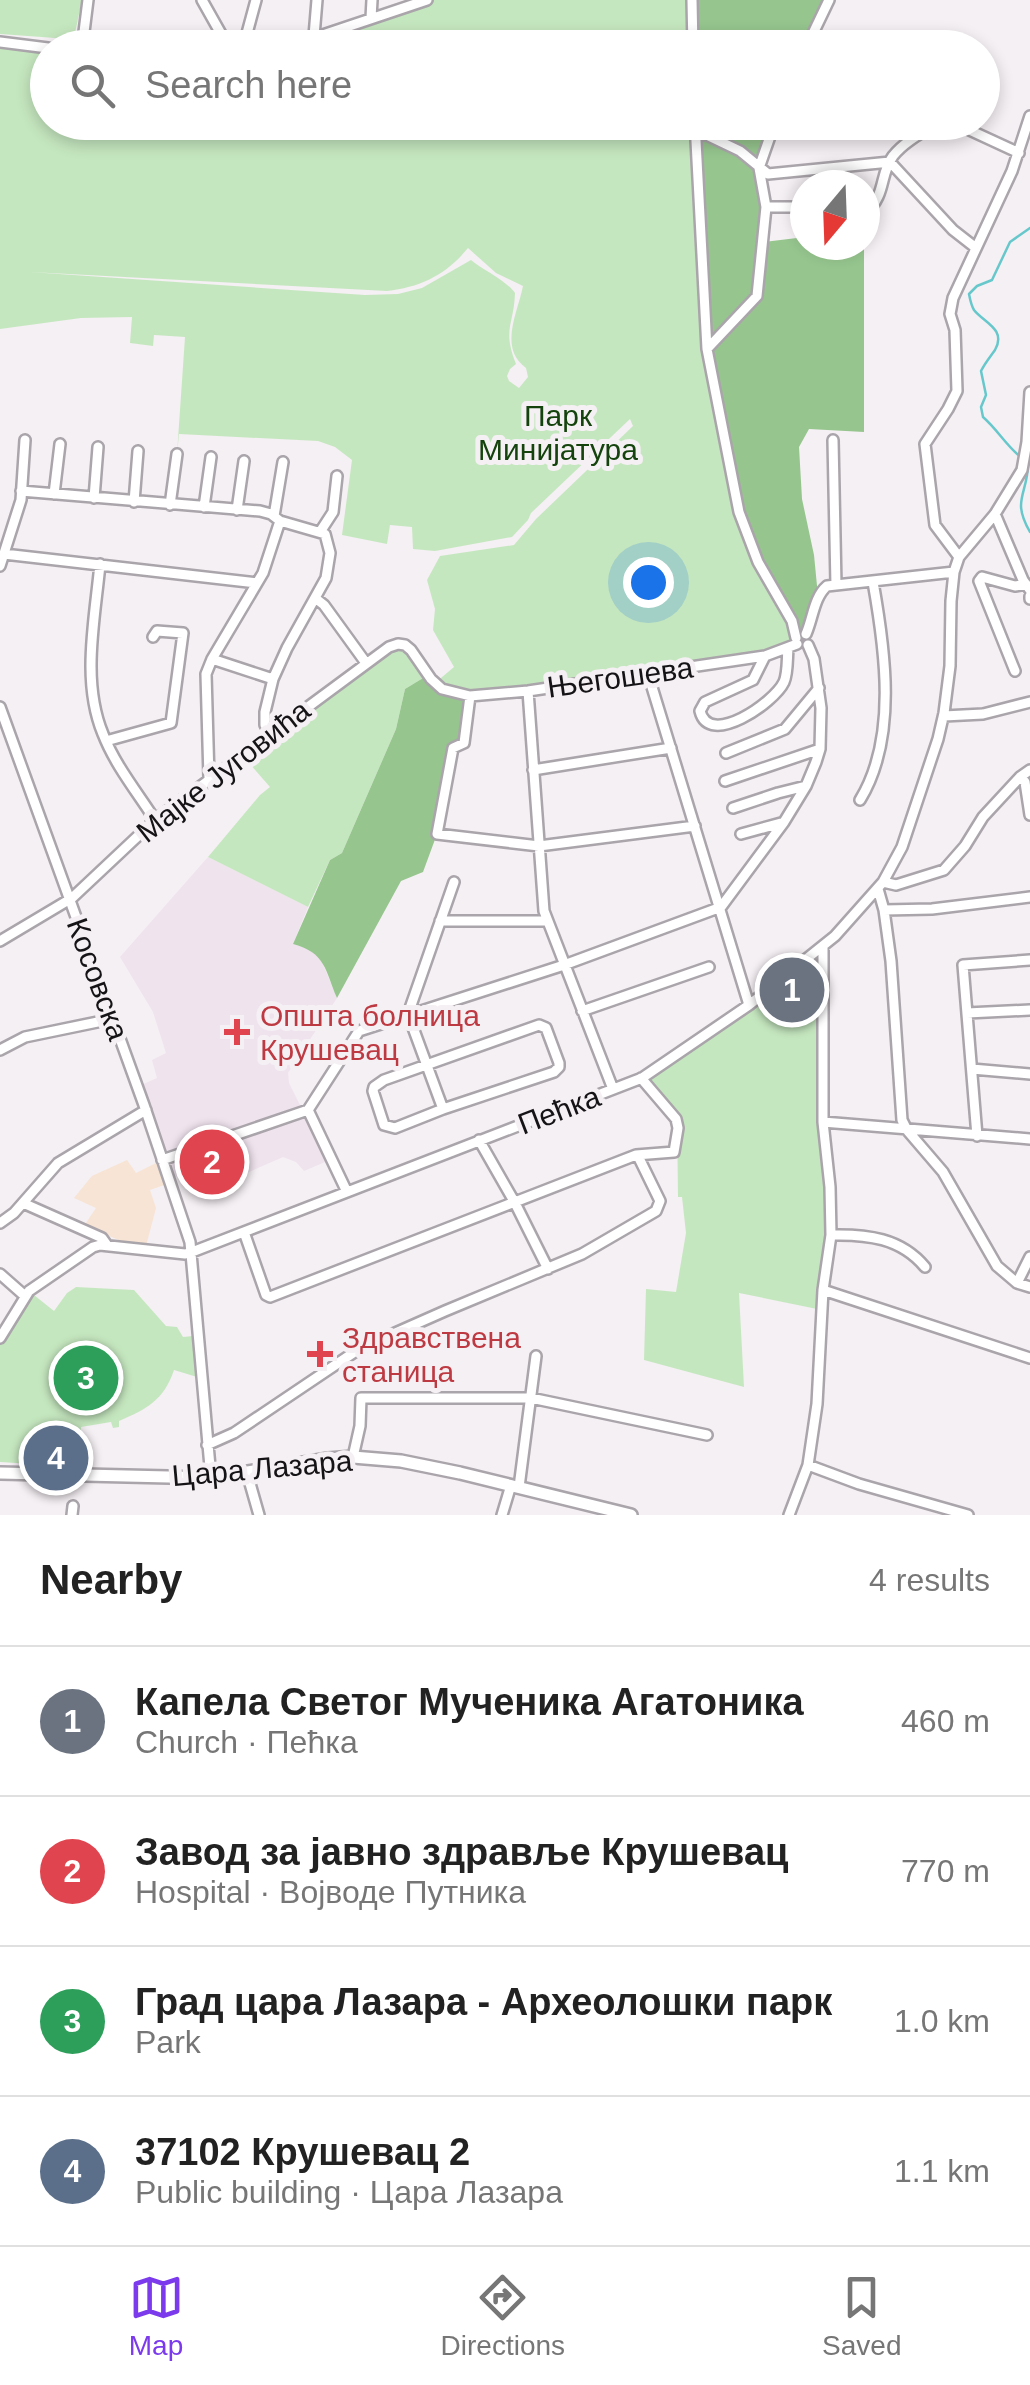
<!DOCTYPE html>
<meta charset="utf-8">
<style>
:root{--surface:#fff;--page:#f2f2f2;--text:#222;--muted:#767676;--line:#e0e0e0;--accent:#7c3aed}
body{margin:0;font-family:Arial,sans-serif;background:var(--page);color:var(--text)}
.compass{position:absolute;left:790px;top:170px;width:90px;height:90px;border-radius:50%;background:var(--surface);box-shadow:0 5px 15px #0003;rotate:199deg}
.you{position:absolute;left:648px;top:582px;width:35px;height:35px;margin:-25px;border:8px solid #fff;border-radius:50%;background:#1a73e8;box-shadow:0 0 0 15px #1a73e833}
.badge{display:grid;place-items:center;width:65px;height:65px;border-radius:50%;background:var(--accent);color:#fff;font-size:32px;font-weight:700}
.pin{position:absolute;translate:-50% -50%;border:5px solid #fff;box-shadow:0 2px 10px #0006}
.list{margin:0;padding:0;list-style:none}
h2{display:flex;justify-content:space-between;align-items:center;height:130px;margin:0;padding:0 40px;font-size:42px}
h2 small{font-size:32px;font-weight:400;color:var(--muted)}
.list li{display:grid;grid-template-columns:65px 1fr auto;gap:30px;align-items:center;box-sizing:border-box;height:150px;padding:0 40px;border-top:2px solid var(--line)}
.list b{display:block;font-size:38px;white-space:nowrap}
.list p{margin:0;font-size:32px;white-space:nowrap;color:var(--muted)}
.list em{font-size:32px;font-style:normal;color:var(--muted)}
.icon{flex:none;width:55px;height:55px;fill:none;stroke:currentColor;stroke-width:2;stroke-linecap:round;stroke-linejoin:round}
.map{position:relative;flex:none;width:1030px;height:1515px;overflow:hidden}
.search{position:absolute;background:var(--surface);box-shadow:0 5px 15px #0003;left:30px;right:30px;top:30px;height:110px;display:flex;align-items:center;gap:25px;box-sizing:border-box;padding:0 35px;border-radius:55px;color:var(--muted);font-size:38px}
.sheet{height:730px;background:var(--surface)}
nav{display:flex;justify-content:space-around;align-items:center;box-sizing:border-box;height:140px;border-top:2px solid var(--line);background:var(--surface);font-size:28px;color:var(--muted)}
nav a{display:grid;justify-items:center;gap:5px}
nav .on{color:var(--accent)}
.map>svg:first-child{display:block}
.built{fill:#efe3ee}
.education{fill:#f7e4d4}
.green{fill:#c5e7bf;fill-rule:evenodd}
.forest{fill:#96c58e}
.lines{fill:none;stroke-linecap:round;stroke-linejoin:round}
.stream{stroke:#67c8cc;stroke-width:2.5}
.minor-casing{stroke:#aaa5aa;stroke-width:14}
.major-casing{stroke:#aaa5aa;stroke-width:16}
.minor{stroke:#fff;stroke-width:9}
.major{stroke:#fff;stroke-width:11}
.health-dot{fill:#e0444e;stroke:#f5f0f4;stroke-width:4}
.labels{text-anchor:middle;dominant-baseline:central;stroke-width:10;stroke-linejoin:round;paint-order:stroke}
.park-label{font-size:30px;fill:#15430d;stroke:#f5f0f4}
.street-label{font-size:30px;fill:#151315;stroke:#f5f0f4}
.health-label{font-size:30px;fill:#be3a42;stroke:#f5f0f4;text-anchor:start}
</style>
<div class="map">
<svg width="1030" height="1515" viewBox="0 0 1030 1515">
<rect width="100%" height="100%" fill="#f5f0f4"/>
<path class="built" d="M208,857L308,907L293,944L307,948L320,957L337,998L288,1073L289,1083L303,1111L308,1110L332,1159L304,1171L296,1162L283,1157L233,1179L234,1184L205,1195L194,1171L169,1179L139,1086L157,1078L152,1060L166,1053L153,1012L120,957Z"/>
<path class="education" d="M127,1160L136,1173L162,1160L170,1183L150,1190L156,1208L146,1246L119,1240L84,1226L96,1208L74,1198L92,1176Z"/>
<path class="green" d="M0,0H82L75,33L69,39L0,34Z
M427,0H692L693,47L284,48Z
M0,42L47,48L48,122L696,123L796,638L788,649L470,696L435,683L454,667L433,630L435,609L427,580L440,556L514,545L536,519L633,426L630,419L531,513L528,520L512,537L435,551L413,549L412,527L390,525L387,544L342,535L352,460L335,447L318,441L179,434L177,454L185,337L154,335L153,346L130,343L132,317L81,318L0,329ZM468,248L496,273L523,286C518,312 498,348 526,368L528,377L519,388L509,381L507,376L510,369L516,364C502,329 514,325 515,293C507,281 483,270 471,260L422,288L398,294L365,295L30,272L387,291C421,287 446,275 468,248Z
M405,645L428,675L405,689L396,729L342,853L330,860L308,907L208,857L260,795L270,787L242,755L380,652Z
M823,948V1122L830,1187L822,1310L739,1293L744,1387L644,1360L646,1289L676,1292L686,1233L682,1197H678L677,1115L642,1078Z
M76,1287L134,1290L166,1326L177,1327L183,1337L193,1336L197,1377L174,1370C164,1400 147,1409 119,1421V1427L113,1428L111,1422L81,1427V1432L75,1433L74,1427L63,1429V1444L49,1445V1465L0,1462V1338L29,1291L54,1311L67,1293Z"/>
<path class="forest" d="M692,0H829L806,48L693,47Z
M695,123H775L759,168L766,207L764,242L805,237V245H864V432L809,429L799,447L802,499L814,555L818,596L803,633L799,634L758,562L739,512L707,349Z
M428,675L442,689L470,696L464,743L453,749L437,834L423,872L401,881L337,998C325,970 326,953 293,944L330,860L342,853L396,729L405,689Z"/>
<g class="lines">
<path class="stream" d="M1022,458C1007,447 998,430 983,417L981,407L986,395L981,371C985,363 990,357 995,350C1007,329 983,322 974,310C971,305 970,299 969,294L977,286L992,280L1010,242L1030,228
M1028,463C1028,495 1011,499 1030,532"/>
<defs>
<path id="minor" d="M202,0L229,48
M692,0L693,48
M371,18L372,0
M314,36L317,0
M0,42L48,48
M82,48L88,0
M243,48L256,0
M284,48L427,0
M806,48L829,0
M695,122L707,349L739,512L758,562L792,621L796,638
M952,122L1019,153
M696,130L740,151L768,174L890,162L953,230L976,248
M766,207H805
M865,214C887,194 879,175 893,156C904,142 923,132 939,122
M707,349L757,296L766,207L759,168L775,122
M833,440L836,585
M21,491L260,511L271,514L280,521L325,534L330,553L326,578L287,648L273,679L265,712V725L271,733
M54,494L60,444
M94,498L98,447
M134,502L138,451
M170,505L177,454
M204,507L211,457
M237,510L244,461
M995,514L1023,580L1030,590
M274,516L283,462
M320,532L333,512L337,476
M4,554L257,583
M959,557L935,525L925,444L948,409L957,391L955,330L950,314L953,298L1012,171L1030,116
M100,564C95,619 81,681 103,734C115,765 137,792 155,820
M0,566L21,500L25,440
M1030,596V599
M315,598L324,605L366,663
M806,634C813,618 814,597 827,586L954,572
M765,656L753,680L705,702L700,711C709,748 774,703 784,682C788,673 787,659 788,649
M212,659L273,679
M1015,671L979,581L982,577L1015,586L1026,584
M648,674L749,1005
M528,691L544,911L613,1089
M470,696L464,743L453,748L437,834L539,846L695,826
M0,707L144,1105L190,1242L211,1478
M944,716L983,714L1030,702
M106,741L171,723L183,633L157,631L153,637
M726,753L785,729L819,688
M533,770L671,748
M1020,777L1025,782L1030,815
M209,778L206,674L212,659L263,573L280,521
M725,781L820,749
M860,800C898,738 885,649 873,582
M733,808L778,793L806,786
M741,834L781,823
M883,882L896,885L944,870L965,846L983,817L1020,777L1030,770
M878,889L884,910L891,961L902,1120L907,1130L943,1172L997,1266L1017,1283L1030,1287
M884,910L932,909L1030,897
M440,921H547
M0,941L72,898L155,820L389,647L398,644L405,645L411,650L431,679L442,689L470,696L528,691L765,656L797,644
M582,1011L709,967
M967,1013L1030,1010
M408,1014L454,882
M408,1014L443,1109
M539,1025L546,1028L559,1063V1067L554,1072L443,1109L395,1128L384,1125L373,1091L374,1087L384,1080Z
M0,1050L25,1037L112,1019
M972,1069L1030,1074
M308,1110L347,1192
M823,1122L1030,1139
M977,1136L963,965L1030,960
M479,1140L515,1203L548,1269
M162,1160L308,1110L359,1031L564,965L721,907L784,822L806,786L816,762L820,749L821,708L814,659L808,645
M23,1203L102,1238L107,1245
M0,1223L14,1213L58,1163L146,1110
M244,1232L266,1295L270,1297L636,1155L674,1152L678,1128L676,1119L641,1078
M831,1235C867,1234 901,1238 925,1267
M0,1274L25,1296
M1017,1283L1030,1257
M823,1290L1030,1358
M0,1338L29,1291L93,1247L100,1245L185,1254L192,1252L642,1078L749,1005L835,936L883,882L902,847L938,739L944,713L950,666L951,601L954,572L959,557L995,514L1022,470L1027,442L1030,392
M207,1445L234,1433L359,1349L445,1311L582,1254L656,1211L660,1201L638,1156
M353,1457L360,1426L361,1398H531L707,1435
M808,1465L859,1484L968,1515
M247,1473L259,1515
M519,1487L536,1356
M72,1515L73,1506
M502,1515L511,1485
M789,1515L808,1465L817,1404L823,1290L831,1235L830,1187L823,1122V948"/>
<path id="major" d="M0,1473L211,1478L328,1459L353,1457L401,1461L460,1473L631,1515"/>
</defs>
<use href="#minor" class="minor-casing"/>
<use href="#major" class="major-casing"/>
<use href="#minor" class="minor"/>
<use href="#major" class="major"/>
</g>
<g class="health-dot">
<path d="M232 1017h10v10h10v10h-10v10h-10v-10h-10v-10h10z"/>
<path d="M315 1339h10v10h10v10h-10v10h-10v-10h-10v-10h10z"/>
</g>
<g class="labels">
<g class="park-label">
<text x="558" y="415">Парк<tspan x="558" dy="34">Минијатура</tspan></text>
</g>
<g class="street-label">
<text transform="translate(620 677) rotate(-8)">Његошева</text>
<text transform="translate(223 771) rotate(-38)">Мајке Југовића</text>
<text transform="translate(98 979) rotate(70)">Косовска</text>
<text transform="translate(559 1110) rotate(-21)">Пећка</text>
<text transform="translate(262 1468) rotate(-5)">Цара Лазара</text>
</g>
<g class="health-label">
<text x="260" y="1015">Општа болница<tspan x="260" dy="34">Крушевац</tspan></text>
<text x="342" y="1337">Здравствена<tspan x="342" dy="34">станица</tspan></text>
</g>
</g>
</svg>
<svg class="compass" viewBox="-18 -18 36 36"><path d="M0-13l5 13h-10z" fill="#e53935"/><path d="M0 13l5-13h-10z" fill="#767676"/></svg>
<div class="you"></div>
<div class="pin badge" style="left:792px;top:990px;background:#6b7280">1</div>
<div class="pin badge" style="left:212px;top:1162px;background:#e0444e">2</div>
<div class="pin badge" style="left:86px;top:1378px;background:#2e9e5b">3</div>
<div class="pin badge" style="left:56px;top:1458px;background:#5c6f8a">4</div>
<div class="search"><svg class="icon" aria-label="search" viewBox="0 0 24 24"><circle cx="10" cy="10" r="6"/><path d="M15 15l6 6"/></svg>Search here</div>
</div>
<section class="sheet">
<h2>Nearby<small>4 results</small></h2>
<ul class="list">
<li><span class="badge" style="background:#6b7280">1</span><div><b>Капела Светог Мученика Агатоника</b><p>Church · Пећка</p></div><em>460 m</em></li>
<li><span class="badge" style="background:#e0444e">2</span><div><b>Завод за јавно здравље Крушевац</b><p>Hospital · Војводе Путника</p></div><em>770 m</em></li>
<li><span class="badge" style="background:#2e9e5b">3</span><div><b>Град цара Лазара - Археолошки парк</b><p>Park</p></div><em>1.0 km</em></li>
<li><span class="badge" style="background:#5c6f8a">4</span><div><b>37102 Крушевац 2</b><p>Public building · Цара Лазара</p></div><em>1.1 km</em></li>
</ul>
</section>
<nav>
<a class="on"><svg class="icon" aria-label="map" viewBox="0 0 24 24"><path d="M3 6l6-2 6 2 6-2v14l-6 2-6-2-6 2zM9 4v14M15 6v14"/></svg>Map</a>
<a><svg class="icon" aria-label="directions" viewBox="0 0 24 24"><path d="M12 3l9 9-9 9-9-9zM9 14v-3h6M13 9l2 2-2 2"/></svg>Directions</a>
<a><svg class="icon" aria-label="saved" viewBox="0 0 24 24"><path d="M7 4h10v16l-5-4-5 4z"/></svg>Saved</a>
</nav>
